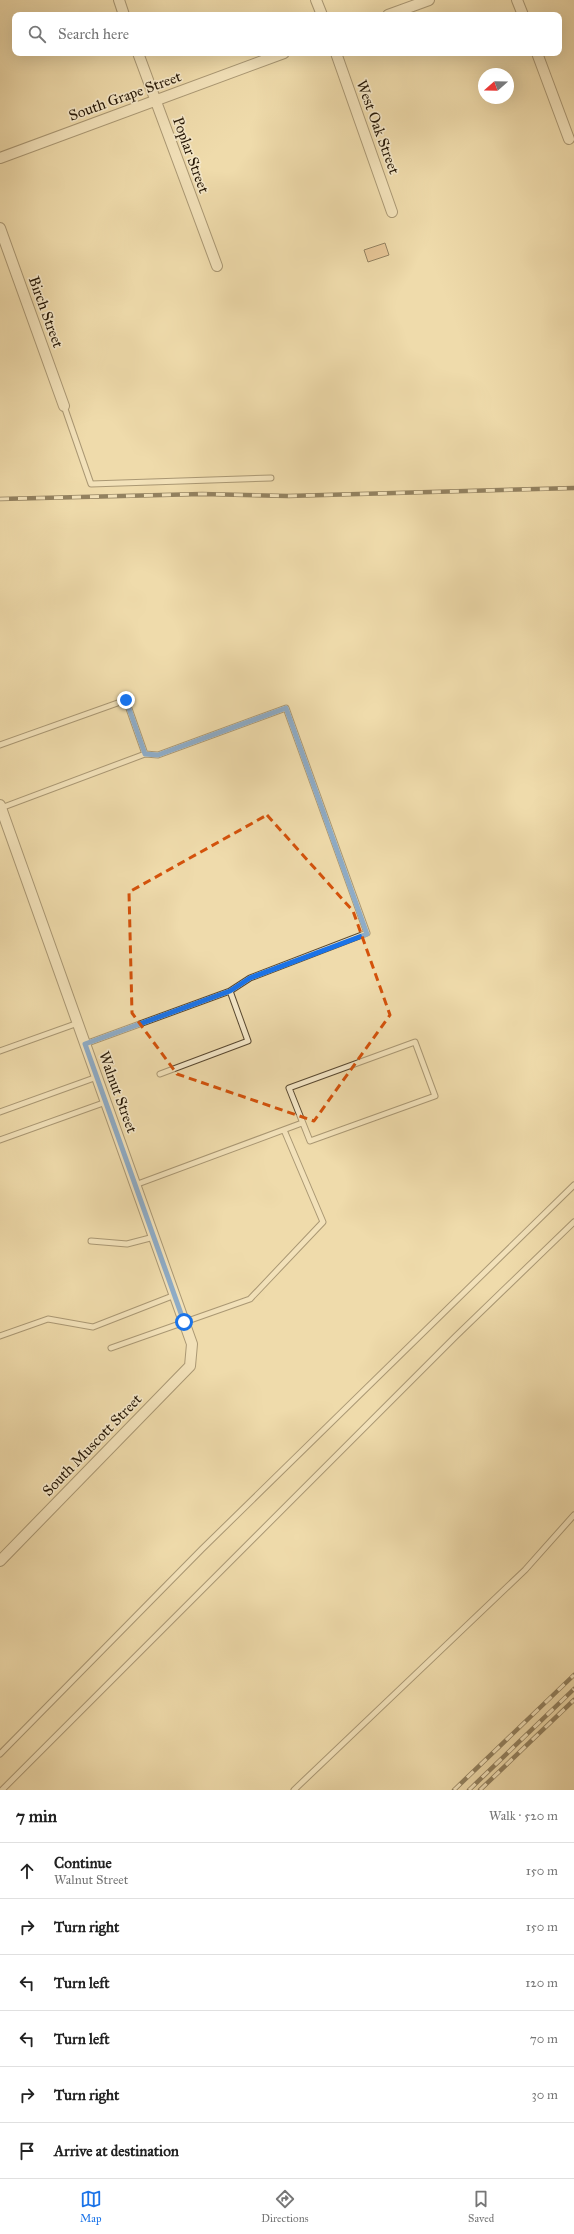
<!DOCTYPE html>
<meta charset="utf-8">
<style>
:root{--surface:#fff;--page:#f2f2f2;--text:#222;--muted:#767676;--line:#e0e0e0;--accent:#1a73e8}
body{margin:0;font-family:"IM FELL Great Primer",serif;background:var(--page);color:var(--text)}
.compass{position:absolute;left:478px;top:68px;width:36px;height:36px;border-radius:50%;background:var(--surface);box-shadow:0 4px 16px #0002;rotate:250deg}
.stop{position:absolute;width:12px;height:12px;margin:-9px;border:3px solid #1a73e8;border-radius:50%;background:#fff}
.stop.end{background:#1a73e8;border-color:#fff;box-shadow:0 1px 4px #0008}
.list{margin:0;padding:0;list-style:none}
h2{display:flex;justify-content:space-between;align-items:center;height:52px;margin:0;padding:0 16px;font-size:17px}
h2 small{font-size:13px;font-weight:400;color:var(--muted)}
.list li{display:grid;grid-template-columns:26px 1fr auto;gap:12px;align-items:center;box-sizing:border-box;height:56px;padding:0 16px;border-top:1px solid var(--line)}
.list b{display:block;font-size:15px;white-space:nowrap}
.list p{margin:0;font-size:13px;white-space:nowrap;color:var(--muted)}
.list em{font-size:13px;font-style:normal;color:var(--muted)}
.icon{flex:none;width:22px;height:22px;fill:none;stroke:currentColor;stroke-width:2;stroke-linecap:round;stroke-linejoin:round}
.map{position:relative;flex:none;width:574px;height:1790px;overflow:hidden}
.search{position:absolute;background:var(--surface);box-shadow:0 4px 16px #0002;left:12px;right:12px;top:12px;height:44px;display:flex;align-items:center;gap:10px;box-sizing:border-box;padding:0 14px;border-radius:8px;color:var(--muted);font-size:15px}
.sheet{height:388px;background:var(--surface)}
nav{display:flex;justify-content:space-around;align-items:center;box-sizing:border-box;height:56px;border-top:1px solid var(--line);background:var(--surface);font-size:11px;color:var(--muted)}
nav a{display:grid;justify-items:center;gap:2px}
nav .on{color:var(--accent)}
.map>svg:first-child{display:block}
.building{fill:#e1af82;stroke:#251706}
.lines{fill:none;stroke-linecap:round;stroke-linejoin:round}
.service-casing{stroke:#584830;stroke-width:7}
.minor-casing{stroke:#584830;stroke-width:12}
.service{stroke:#f5e8c9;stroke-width:5}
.minor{stroke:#f5e8c9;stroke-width:10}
.rail-casing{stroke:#251706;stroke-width:4.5}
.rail{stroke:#f5e8c9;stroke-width:3;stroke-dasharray:9;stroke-linecap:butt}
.route{stroke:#1a73e8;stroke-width:5}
.marked{fill:none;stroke:#d4520b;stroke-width:3;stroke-dasharray:8 5;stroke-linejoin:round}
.labels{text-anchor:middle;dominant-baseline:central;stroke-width:3.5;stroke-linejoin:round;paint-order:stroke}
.street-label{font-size:15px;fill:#251706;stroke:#f5e8c9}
</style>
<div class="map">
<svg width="574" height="1790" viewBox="0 0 574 1790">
<rect width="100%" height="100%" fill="#efdbac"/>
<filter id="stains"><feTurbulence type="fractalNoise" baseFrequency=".005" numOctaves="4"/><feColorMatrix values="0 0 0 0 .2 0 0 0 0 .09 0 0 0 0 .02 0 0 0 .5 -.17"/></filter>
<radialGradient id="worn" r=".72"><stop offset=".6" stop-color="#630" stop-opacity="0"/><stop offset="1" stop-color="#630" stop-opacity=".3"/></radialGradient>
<path class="building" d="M385,243L389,255L368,262L364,250Z"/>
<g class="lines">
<defs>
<path id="service" d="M64,406L91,484L271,478
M0,745L126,700L145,754L1,808
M145,754L158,755L286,708L367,933L250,978L230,991
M415,1042L435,1096L310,1141L289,1088Z
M85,1044L230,991L248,1041L160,1074
M0,1051L78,1023
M0,1112L97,1077
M0,1140L106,1102
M135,1185L302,1123
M91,1241L127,1244L154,1237
M0,1336L48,1319L93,1327L175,1295
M111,1348L250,1299L323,1222L284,1130
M0,1754L202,1549L574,1185
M2,1790L456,1336L574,1222
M294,1790L525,1570L574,1515"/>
<path id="minor" d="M119,0L124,15
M316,0L322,15
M517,0L523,15
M388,15L429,0
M138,53L217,266
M336,53L392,212
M537,53L569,139
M0,158L284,53
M0,228L64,406
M0,805L192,1344L190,1366L0,1561"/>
</defs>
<use href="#service" class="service-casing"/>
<use href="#minor" class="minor-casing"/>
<use href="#service" class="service"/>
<use href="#minor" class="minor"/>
<defs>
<path id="rail" d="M0,499L202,494L288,496L574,488
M454,1790L574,1675
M469,1790L574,1689
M480,1790L574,1700"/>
</defs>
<use href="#rail" class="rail-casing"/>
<use href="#rail" class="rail"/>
</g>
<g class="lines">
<path class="route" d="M126,700L145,754L158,755L286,708L367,934L250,978L230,991L85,1044L184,1322"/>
</g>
<path d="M0 0H574V1790H0ZM267,815L353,911L390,1015L314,1121L177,1074L132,1013L129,892Z" fill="#efdbac" fill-opacity=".55" fill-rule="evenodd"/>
<path class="marked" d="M267,815L353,911L390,1015L314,1121L177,1074L132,1013L129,892Z"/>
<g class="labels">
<g class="street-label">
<text transform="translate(125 96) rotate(-20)">South Grape Street</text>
<text transform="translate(378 127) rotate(70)">West Oak Street</text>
<text transform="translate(191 155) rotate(70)">Poplar Street</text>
<text transform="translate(46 312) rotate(70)">Birch Street</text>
<text transform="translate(118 1092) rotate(70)">Walnut Street</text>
<text transform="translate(92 1445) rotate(-46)">South Muscott Street</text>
</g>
</g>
<rect width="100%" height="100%" filter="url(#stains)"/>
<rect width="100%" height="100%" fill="url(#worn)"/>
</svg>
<svg class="compass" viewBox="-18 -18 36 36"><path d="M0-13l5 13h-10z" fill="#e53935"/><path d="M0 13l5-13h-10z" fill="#767676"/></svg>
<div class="stop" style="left:184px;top:1322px"></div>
<div class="stop end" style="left:126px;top:700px"></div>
<div class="search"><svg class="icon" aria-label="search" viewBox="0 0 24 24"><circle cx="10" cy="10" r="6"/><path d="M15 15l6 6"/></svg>Search here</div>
</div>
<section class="sheet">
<h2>7 min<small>Walk · 520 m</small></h2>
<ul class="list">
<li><svg class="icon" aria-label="ahead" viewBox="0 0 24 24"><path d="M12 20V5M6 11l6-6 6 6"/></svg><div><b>Continue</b><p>Walnut Street</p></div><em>150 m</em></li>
<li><svg class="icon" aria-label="right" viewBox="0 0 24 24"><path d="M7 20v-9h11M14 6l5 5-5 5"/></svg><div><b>Turn right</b></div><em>150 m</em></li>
<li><svg class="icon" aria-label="left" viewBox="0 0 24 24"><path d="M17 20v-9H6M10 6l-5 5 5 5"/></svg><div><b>Turn left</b></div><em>120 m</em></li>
<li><svg class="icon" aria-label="left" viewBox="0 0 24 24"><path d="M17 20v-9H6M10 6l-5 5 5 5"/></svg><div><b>Turn left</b></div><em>70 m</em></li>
<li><svg class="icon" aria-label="right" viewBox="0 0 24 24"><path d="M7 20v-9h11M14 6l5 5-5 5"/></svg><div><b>Turn right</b></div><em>30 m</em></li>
<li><svg class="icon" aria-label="arrive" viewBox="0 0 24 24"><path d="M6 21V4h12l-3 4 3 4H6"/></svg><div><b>Arrive at destination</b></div></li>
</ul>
</section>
<nav>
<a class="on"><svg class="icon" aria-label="map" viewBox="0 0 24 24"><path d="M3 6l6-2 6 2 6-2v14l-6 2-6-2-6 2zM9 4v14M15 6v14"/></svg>Map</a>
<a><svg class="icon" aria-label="directions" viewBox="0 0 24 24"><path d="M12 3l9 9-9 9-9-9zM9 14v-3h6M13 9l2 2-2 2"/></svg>Directions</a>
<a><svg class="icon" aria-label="saved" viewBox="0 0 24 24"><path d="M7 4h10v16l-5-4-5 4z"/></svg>Saved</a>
</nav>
